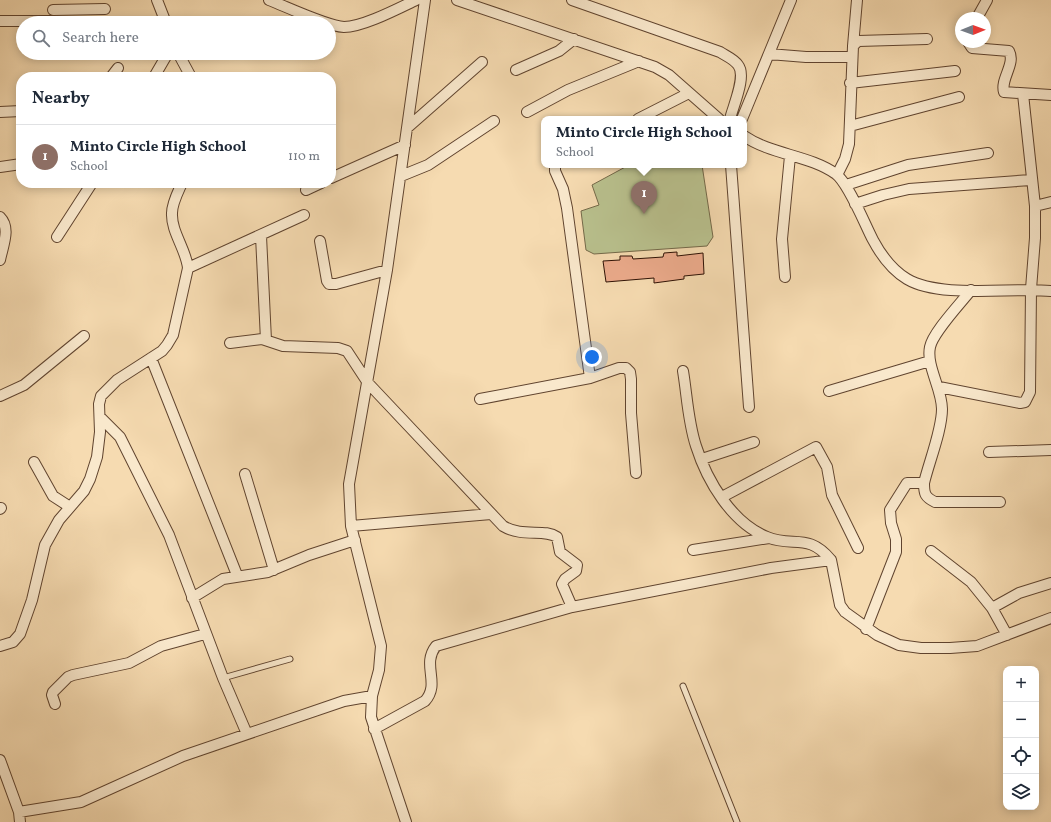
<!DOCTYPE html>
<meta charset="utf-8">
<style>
:root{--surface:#fff;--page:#f6f6f7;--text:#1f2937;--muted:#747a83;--line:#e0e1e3;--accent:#d93025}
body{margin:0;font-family:Vollkorn,serif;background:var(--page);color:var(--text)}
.controls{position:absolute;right:12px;bottom:12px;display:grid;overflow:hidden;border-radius:8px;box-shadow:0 2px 10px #0003}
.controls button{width:36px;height:36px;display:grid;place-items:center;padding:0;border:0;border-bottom:1px solid var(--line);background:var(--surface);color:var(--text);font:20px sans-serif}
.compass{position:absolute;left:955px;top:12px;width:36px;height:36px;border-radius:50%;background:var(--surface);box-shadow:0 2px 10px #0003;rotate:89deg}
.you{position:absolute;left:592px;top:357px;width:14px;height:14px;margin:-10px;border:3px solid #fff;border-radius:50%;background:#1a73e8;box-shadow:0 0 0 6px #1a73e833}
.badge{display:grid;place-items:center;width:26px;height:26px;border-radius:50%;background:var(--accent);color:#fff;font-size:13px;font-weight:700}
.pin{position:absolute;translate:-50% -33px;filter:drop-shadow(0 1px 2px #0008)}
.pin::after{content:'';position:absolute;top:21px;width:14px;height:12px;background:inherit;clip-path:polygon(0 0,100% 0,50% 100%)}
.popup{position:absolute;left:541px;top:116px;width:206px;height:52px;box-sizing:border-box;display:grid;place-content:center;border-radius:8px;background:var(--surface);filter:drop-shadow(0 1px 3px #0005);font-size:13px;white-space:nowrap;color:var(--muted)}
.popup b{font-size:15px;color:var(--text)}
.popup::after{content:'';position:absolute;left:50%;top:100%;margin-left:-8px;border:8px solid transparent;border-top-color:var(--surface)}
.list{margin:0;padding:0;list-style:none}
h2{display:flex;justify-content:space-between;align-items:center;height:52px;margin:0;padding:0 16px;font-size:17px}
h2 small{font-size:13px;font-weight:400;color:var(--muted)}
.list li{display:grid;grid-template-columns:26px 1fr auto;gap:12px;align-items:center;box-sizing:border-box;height:64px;padding:0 16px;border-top:1px solid var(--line)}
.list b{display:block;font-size:15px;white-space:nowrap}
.list p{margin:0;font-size:13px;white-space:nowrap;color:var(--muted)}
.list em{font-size:13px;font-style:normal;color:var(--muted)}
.icon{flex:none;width:22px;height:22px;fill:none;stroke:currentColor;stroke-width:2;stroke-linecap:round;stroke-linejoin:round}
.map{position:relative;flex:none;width:1051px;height:822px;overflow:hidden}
.search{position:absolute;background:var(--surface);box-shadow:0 2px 10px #0003;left:16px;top:16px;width:320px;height:44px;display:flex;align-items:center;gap:10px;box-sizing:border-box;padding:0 14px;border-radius:22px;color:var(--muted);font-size:15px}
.panel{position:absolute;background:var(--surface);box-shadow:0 2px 10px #0003;left:16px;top:72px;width:320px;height:116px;border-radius:16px}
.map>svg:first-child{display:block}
.green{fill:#b9c18e;stroke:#746949}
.building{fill:#ecab8c;stroke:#2e1104}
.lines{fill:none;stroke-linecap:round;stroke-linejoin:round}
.lane-casing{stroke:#60442f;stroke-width:7}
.street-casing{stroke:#60442f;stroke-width:12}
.lane{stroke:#f9e8cc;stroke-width:5}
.street{stroke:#f9e8cc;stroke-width:10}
</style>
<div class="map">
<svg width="1051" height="822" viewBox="0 0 1051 822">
<rect width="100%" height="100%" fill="#f6dbb1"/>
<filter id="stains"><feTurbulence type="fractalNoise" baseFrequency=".005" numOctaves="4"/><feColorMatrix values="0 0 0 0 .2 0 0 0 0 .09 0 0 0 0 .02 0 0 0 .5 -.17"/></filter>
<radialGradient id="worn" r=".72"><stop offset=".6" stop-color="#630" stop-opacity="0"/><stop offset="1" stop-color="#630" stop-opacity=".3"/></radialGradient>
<path class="green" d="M629,165H702L713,237L707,246L594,254L586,250L581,211L599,205L592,185Z"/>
<path class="building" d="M677,252V256L703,253L704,274L684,276V279L654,283V278L606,282L603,261L620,260V256H632L633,259L663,257L664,253Z"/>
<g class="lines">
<defs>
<path id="lane" d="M223,678L290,659
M683,686L737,822"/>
<path id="street" d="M157,0L166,23
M269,0C287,7 327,26 344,27C363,27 399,8 416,0
M457,0L655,67L669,75L719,119
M572,0L720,52C726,56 734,59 738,65C747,76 733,106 730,119
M53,10L105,9
M977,18L987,0
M0,21H51
M968,42L972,48L1009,51C1016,64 1000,79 1004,92L1051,95
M853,46L857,0
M178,53L191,77
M769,54L806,57H851
M516,70L559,51L574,39
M111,77L118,68
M154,77L168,53
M850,83L955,71
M0,112L21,111
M527,112L568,90L639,61
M638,119L689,93
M742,119L791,0
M850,126L959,97
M407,128L482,62
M744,136C772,155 809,155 836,174C849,184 865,225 873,240C881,255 892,270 907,279C941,299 1011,287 1051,291
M555,165V171L563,189L567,208L590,378
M731,165L749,407
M0,167L21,164
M837,175L845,159L849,144L853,46L858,41L927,39
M401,176L428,165L494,121
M331,178L405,145
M846,185L908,165L988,153
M306,190L321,183
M855,204L883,195L909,189L1031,180
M1035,206L1051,202
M0,217C11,228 3,245 0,260
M261,236L266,340
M57,237L92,183
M320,241L327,281L329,284H336L387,270
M188,268L304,215
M785,277L782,239L790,156
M971,290C961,303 933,332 930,347C926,366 942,389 942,409C942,430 929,462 924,483C924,494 925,497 935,502H1000
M230,343L262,339L283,346L338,348L347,351L368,383L503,526C523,538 544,528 557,537L560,552L577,565L576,571L565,579L562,584L572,607
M151,358L237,575
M683,371C687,395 688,422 696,446C707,481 732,523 767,537C793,548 808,532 831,560
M939,387L1020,403L1025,402L1030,392L1031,289L1035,238V206L1023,94
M829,391L930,361
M0,396L24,385L84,336
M480,399L590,378L619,368H626L630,372L631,379V413L636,473
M100,417L120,437L169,535L223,678L247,734
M989,452L1051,450
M702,459L754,442
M34,462L53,496L70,507
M245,474L274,570
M722,497L816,447L827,467L832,495L858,548
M0,509L1,508
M351,526L491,514
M693,550L769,538
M931,551L971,582L992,608L1007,635
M192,598L223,579L268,572L309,555L355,540
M992,608L1019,593L1051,583
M866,629L896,552V539L891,523L890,510L907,483H924
M0,646L13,642L20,634L32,600L45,545L59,520L84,491L90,479L97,457L100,432L99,404L101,396L117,380L162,351L167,345L173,335L188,268C186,249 171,232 172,213C172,203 178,192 182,183
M55,704L52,695L53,692L68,677L73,675L129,663L161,646L205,634
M374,729L425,701C441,683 421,665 436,646L572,607L771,568L831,560L840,605L845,612L877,635L899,645L921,648H950L977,646L1051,618
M0,760L19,812L20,822
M19,812L81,802L183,756L344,701L372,696
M406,822L371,717L372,696L379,670L381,646L351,526L349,484L387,270L425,0"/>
</defs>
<use href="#lane" class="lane-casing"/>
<use href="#street" class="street-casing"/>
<use href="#lane" class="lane"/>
<use href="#street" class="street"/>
</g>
<rect width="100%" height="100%" filter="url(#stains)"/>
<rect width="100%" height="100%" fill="url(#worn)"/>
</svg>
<div class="controls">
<button>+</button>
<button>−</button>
<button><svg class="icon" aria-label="locate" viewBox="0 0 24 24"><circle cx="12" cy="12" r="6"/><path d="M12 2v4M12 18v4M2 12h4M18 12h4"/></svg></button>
<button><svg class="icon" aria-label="layers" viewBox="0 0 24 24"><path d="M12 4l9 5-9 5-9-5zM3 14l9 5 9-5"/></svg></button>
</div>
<svg class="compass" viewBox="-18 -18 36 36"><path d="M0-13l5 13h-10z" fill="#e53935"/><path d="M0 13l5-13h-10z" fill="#747a83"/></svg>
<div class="you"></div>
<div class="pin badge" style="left:644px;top:214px;background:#8d6e63">1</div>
<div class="popup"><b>Minto Circle High School</b>School</div>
<div class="search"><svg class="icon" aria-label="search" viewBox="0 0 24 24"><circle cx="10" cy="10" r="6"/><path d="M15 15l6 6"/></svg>Search here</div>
<section class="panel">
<h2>Nearby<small></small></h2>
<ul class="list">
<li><span class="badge" style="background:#8d6e63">1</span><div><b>Minto Circle High School</b><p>School</p></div><em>110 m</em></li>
</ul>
</section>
</div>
